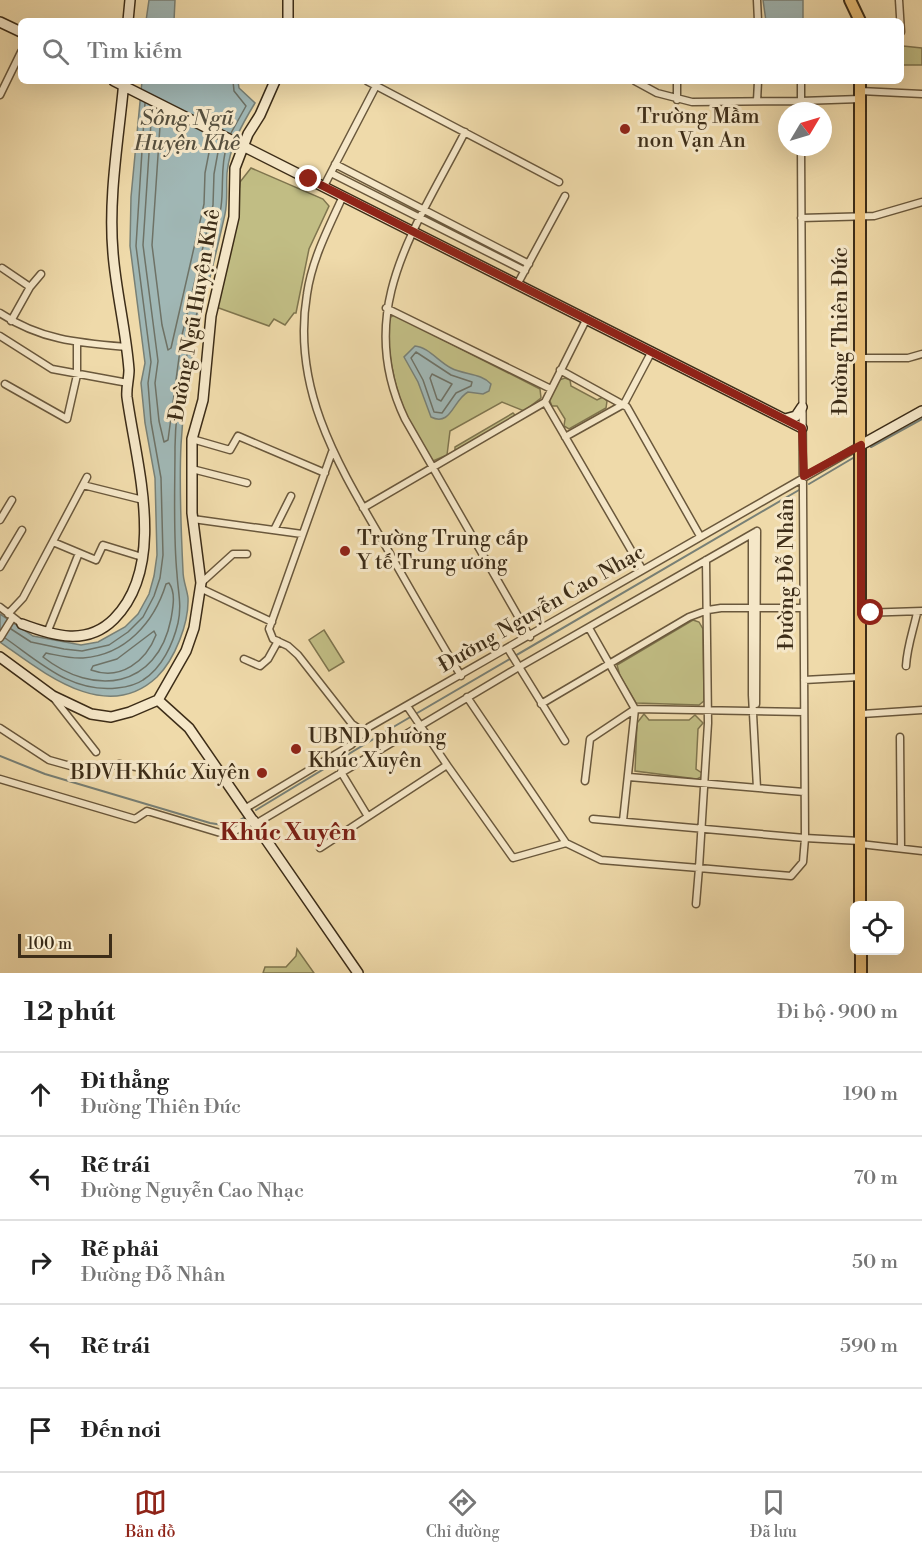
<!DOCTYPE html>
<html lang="vi">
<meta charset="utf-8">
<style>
:root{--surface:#fff;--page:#f2f2f2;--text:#222;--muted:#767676;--line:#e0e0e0;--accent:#8f2418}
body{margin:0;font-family:"Libre Bodoni",serif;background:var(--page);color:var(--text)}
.controls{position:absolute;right:18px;bottom:18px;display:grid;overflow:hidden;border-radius:9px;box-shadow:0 6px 24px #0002}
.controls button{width:54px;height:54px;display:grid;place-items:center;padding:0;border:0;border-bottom:2px solid var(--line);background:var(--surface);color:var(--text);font:30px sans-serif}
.compass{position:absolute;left:778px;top:102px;width:54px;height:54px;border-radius:50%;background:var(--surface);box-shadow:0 6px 24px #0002;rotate:52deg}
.scale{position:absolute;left:18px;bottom:15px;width:94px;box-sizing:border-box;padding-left:6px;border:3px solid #3d2d18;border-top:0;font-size:16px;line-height:21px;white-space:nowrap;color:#3d2d18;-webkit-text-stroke:4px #f5e7c8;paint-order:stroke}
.stop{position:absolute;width:18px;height:18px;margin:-14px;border:4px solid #8f2418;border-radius:50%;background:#fff}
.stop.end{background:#8f2418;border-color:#fff;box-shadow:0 2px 6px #0008}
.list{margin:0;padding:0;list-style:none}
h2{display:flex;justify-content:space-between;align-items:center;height:78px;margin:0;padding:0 24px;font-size:26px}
h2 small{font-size:20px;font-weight:400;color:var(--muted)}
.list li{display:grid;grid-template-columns:39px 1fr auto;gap:18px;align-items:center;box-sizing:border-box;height:84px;padding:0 24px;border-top:2px solid var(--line)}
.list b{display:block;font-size:22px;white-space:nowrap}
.list p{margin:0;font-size:20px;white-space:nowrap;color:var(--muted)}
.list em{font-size:20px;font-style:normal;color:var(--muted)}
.icon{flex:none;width:33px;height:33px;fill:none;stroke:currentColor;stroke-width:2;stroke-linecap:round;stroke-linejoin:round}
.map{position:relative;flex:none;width:922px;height:973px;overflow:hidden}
.search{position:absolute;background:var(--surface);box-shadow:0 6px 24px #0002;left:18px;right:18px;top:18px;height:66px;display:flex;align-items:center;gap:15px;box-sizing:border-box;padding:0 21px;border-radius:9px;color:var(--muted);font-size:22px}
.sheet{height:498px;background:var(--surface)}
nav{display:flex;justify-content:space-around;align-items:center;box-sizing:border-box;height:84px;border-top:2px solid var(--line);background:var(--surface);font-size:16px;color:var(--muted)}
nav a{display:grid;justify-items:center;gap:3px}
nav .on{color:var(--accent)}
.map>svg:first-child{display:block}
.green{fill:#c1bd84;stroke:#7f754e;stroke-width:1.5}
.water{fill:#a0b7b5;stroke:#788076;stroke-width:1.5}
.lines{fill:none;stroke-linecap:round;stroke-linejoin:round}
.shore{stroke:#6e7266;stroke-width:1.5}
.stream{stroke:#788076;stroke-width:2}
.street-casing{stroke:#6a583c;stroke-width:9}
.secondary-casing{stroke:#3d2d18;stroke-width:12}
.primary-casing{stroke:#3d2d18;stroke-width:14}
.street{stroke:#f5e7c8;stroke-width:6}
.secondary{stroke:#f5e7c8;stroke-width:9}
.primary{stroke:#e8bd75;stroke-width:10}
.route{stroke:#8f2418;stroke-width:8}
.poi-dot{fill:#8f2418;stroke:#f5e7c8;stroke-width:2}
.labels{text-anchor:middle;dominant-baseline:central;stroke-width:6;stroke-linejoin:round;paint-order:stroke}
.poi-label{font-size:21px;fill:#3d2d18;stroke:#f5e7c8;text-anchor:start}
.street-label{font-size:21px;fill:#3d2d18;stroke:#f5e7c8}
.water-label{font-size:22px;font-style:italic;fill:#56503f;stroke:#f5e7c8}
.quarter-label{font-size:24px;font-weight:bold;fill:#7a1f14;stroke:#f5e7c8}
</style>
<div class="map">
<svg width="922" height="973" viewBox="0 0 922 973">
<rect width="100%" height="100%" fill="#efdaaa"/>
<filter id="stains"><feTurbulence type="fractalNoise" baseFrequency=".00333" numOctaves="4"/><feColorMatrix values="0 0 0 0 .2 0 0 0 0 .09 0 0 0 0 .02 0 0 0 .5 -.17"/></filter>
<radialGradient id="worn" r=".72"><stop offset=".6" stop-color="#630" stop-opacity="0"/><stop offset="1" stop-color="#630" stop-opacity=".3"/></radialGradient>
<path class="green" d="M903,46L922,48V65H901Z
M251,168L323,199L329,206L309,249L296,313H294L285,325L274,319L269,326L216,307L236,219L240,182Z
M394,315L540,389L541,398L524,411L502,402L450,431L447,455L433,461C402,418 386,370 389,318Z
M565,378L570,380L571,386L597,400L603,397L607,401L606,408L569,429L564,426L565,419L557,406H552L549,399L559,380Z
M513,413L516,416L455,451V447Z
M693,620L699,622L703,629L704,701L699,705L636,703L620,676L617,665Z
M324,630L344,662L329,671L309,640Z
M644,714L649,720H689L695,715L703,723L698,729L696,769L702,773L701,777L697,779L635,771L637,723Z
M297,949L314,973H263L265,967H286L296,956Z"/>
<path class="water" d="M149,0H175L174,21H146Z
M763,0H803V21H766Z
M142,81H238L239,88L255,103C241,126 230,146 227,173C226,187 228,200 225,214C208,290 185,366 181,445C179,486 181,530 183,571C183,581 187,589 188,598C189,623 175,659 157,677C106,725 43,672 0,642V614L33,636L81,645L98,642L125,627L138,614L149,594L154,576L157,555L155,478L145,423L141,383L145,363L130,246L131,197Z
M415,346C428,347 439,362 451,368C464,375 481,373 491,384L489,391L483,394L468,392C453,400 451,427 431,417L418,382L404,357Z"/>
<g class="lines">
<path class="shore" d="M152,107L143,245L158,361L155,383L159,421L164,442L168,440L182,335L213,205L214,174L220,141
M161,111L152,245L162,325L168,350L171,348L204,204L205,173L212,137
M231,133L246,106L234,91L233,81
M416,352L451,375L472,382L471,386L456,393L442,413L434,412L423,380L411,358Z
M432,374L452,384L441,401L437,399L430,378Z
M169,583C176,593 173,607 171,619C157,689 94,697 43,657L46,653C57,655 71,659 83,658C125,655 154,623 166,584Z
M11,629L31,642L64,649L82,651L109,645L128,632L143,617L154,596L160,578L163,555L161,478L151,422L148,383L151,362L136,246L145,103
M154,631L156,635C146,661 121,681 91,670L93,666L117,659Z
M5,638C41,663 71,693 117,688C126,687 136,685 143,680C162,668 173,644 178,623C182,605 178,592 177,574C173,533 175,489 175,447C176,365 208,288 221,207C224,186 220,166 227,145"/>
<path class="stream" d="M871,447L922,419
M809,484L853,458
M0,756L45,774L210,823L229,826L247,816
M256,810L395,726L799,490"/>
<defs>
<path id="street" d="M757,0L758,21
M899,0L901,32
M367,81L559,182
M635,81L657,93L692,102L801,101V81
M860,91L922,94
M0,95L21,52
M677,100V81
M757,101L758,81
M801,111V101L860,99
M465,132C416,228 353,310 405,419L530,637
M801,147L805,838L860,841
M335,164L529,264
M331,173L525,271
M324,186L376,86
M343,196C329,227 312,259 307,294C291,390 339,466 385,545C410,589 435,633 461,676
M801,218L874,216L922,202
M2,268L30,287L41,274
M518,283L565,196
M386,308L551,389
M0,313C40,340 79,343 126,347
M11,321L30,287
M0,336L52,369L128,383
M861,358H908L922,354
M560,370L627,407L700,536
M5,384L67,419L77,375V343
M545,402L642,569
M565,437L624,404L652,351
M192,439L230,450L238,436L325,473
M332,452L269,629L273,639L288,646L298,655L352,724L362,731
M192,469L247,483
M83,485L143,500
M363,508L545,402L587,318
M193,519L302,534
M0,520L12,500
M274,530L291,496
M752,534V695L757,788
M53,542L96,560L103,545L142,557
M0,567L22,530
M201,583L233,554H247
M200,588L272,622
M0,607L22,624
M861,613L922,611
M8,614L23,598L87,477
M589,628L635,709L623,821
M47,633L79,553
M0,638L13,617
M508,649L565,741
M244,659L260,666L268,659L278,641
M906,666C907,647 913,631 917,613
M804,680L860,677
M53,697L96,752
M541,704L689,617L708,610L721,608H802
M756,704L757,531
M407,706L447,765
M862,714L922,710
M0,728L49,760L92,772L119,764L142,768
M900,737L901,848
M341,772L367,815
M629,777L804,792
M0,779L135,819L147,811L227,835L255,820
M585,781L590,739L635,709L804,712
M246,808L351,745L369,727L861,445
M593,819L805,838L803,862L791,876L699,868L696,904
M257,823L519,667L757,531
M566,843L601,860L699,868L708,723L706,560
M860,844L922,851
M320,848L447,765L513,858L566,843L467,697"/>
<path id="secondary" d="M288,0V21
M128,21L130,0
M0,22L21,32
M114,81L802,428
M785,419L796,416L802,407
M861,445L922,411
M22,624C54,636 87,646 114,619C168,565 136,463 127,397C126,388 129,379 129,370C126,330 116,292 113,253C108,196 119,137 124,81
M0,657L53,696L91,714L111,717L130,712L158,700L186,651L194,628L201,583L192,513V439L203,400L211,316L234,217L235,168L248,134L260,115L275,81
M158,700L189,728L358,973"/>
<path id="primary" d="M850,0L860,21
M860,81V906
M861,951V973"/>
</defs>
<use href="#street" class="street-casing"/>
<use href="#secondary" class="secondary-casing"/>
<use href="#primary" class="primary-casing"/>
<use href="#street" class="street"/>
<use href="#secondary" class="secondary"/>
<use href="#primary" class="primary"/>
</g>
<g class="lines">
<path class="route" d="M309,179L802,428L804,476L861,445V613H871"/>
</g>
<g class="poi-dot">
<circle cx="625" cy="129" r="6"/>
<circle cx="345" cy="551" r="6"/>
<circle cx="296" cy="749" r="6"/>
<circle cx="262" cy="773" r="6"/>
</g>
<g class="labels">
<g class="poi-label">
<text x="637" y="117">Trường Mầm<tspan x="637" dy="24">non Vạn An</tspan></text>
<text x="357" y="539">Trường Trung cấp<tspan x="357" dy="24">Y tế Trung ương</tspan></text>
<text x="308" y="737">UBND phường<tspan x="308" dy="24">Khúc Xuyên</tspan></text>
<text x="250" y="773" text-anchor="end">BDVH Khúc Xuyên</text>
</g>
<g class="street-label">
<text transform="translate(195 315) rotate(-80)">Đường Ngũ Huyện Khê</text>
<text transform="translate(841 331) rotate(-90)">Đường Thiên Đức</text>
<text transform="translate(787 574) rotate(-90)">Đường Đỗ Nhân</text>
<text transform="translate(542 609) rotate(-30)">Đường Nguyễn Cao Nhạc</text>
</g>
<g class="water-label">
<text x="187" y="118">Sông Ngũ<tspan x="187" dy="25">Huyện Khê</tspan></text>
</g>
<g class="quarter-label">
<text x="288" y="833">Khúc Xuyên</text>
</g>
</g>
<rect width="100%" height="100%" filter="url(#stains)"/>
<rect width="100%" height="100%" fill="url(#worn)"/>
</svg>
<div class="controls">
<button><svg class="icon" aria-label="locate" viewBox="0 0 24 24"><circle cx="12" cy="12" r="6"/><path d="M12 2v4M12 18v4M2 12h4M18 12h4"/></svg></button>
</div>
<svg class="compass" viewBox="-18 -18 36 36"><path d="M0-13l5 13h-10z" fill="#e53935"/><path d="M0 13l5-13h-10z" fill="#767676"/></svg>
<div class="scale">100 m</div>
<div class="stop" style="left:871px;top:613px"></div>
<div class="stop end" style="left:309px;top:179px"></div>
<div class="search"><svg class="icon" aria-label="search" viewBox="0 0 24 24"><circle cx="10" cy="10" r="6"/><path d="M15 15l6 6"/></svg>Tìm kiếm</div>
</div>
<section class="sheet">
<h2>12 phút<small>Đi bộ · 900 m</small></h2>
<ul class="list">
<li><svg class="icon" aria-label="ahead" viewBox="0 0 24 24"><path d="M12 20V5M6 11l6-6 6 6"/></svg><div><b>Đi thẳng</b><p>Đường Thiên Đức</p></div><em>190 m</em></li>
<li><svg class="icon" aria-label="left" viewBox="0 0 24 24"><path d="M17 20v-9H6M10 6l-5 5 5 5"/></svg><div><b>Rẽ trái</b><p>Đường Nguyễn Cao Nhạc</p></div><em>70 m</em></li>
<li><svg class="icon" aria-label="right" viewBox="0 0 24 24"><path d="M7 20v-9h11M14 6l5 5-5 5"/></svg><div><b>Rẽ phải</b><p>Đường Đỗ Nhân</p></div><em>50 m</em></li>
<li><svg class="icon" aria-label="left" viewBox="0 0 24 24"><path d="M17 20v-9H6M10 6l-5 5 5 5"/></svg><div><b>Rẽ trái</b></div><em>590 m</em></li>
<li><svg class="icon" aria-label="arrive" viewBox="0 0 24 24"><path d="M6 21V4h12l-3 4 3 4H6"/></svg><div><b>Đến nơi</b></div></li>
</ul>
</section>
<nav>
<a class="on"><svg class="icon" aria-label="map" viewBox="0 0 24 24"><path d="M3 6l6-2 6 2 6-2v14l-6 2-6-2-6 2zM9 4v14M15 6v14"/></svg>Bản đồ</a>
<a><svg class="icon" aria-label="directions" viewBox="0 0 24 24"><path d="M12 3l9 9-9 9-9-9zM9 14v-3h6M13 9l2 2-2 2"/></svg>Chỉ đường</a>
<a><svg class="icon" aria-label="saved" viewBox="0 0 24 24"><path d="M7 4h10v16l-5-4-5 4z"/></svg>Đã lưu</a>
</nav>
